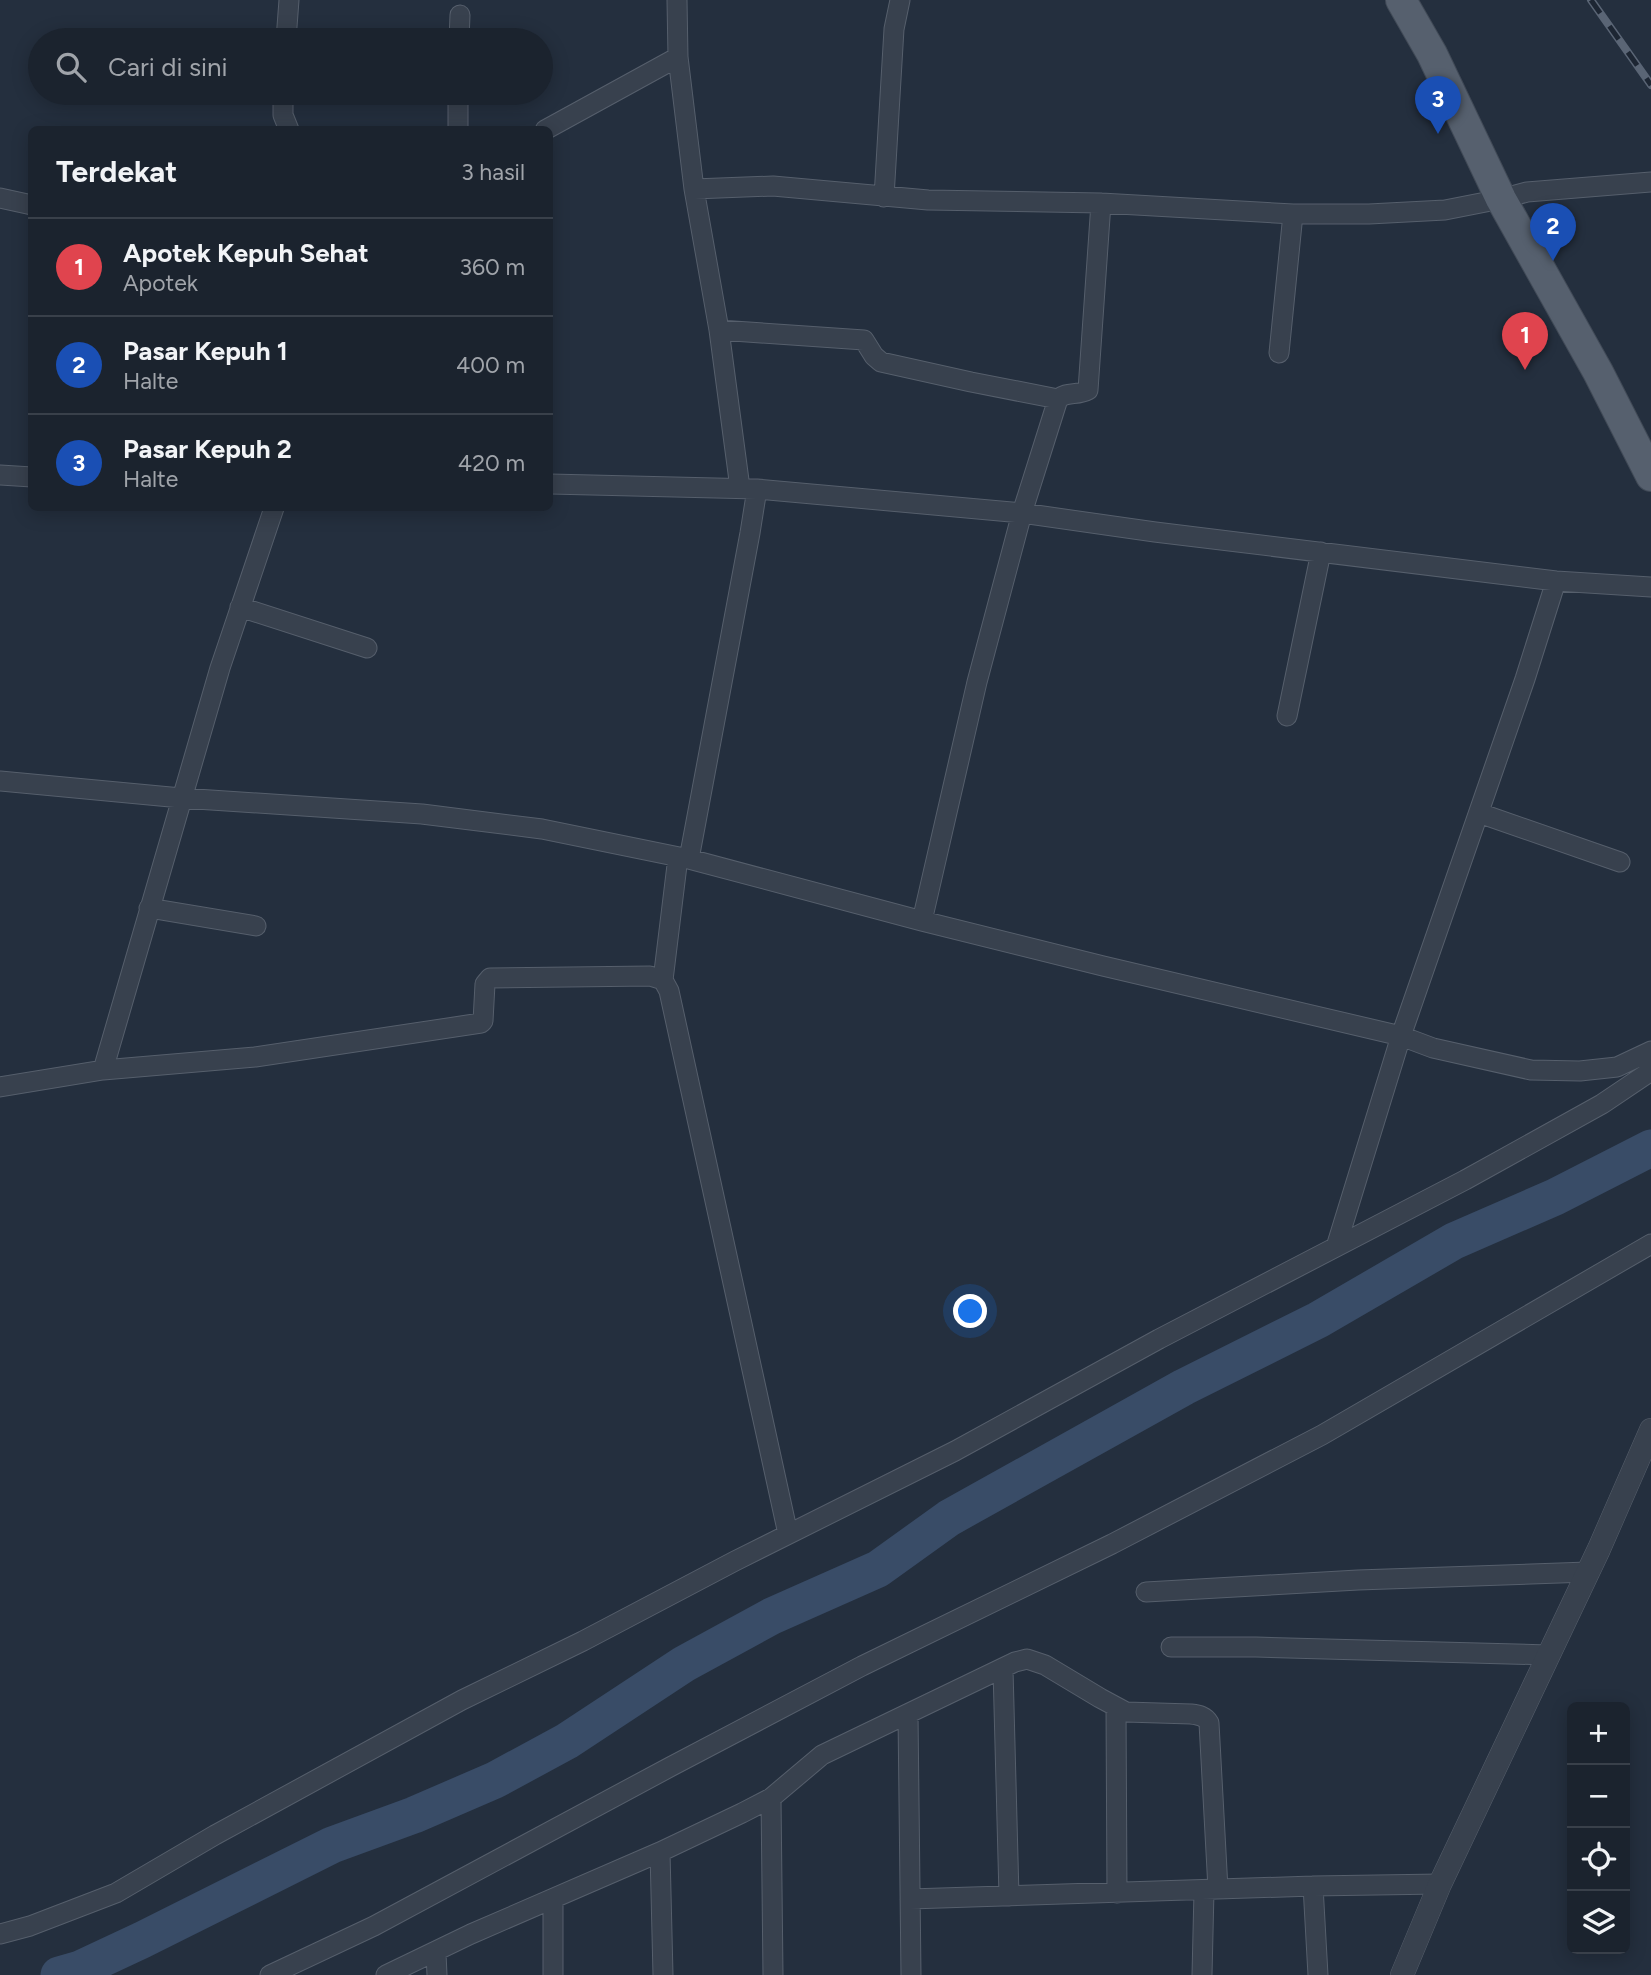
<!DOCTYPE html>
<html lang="id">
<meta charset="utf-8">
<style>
:root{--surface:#1b232e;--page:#242b36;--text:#f1f3f6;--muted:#a0a4aa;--line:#39404a;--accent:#8ab4f8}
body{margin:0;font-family:Figtree,sans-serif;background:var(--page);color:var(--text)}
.controls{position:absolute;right:21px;bottom:21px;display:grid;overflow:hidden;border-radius:10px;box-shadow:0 4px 18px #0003}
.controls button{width:63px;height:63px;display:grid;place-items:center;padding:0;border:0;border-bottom:2px solid var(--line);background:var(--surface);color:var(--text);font:35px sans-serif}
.you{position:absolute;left:971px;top:1312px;width:24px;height:24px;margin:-18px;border:5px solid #fff;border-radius:50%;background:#1a73e8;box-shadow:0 0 0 10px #1a73e833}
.badge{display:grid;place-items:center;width:46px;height:46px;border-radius:50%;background:var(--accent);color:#fff;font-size:23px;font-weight:700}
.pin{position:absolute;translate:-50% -58px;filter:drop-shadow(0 2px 4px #0008)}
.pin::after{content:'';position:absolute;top:37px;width:24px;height:21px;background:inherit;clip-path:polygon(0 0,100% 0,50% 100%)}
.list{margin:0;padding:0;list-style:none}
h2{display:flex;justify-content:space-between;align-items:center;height:91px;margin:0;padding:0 28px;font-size:30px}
h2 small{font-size:23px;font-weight:400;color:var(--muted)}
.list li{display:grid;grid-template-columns:46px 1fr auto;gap:21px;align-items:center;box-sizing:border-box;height:98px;padding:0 28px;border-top:2px solid var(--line)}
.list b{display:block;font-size:26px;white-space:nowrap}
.list p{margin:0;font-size:23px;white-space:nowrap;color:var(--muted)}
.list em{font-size:23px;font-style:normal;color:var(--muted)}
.icon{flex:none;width:38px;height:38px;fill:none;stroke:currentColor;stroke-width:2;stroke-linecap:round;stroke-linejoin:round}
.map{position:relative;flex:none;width:1651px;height:1975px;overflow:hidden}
.search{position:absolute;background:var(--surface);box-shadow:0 4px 18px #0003;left:28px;top:28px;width:525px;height:77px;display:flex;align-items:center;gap:18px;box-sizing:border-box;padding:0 24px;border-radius:38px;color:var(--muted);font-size:26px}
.panel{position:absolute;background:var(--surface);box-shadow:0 4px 18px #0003;left:28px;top:126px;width:525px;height:385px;border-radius:10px}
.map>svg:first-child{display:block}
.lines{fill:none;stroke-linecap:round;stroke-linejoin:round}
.river{stroke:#394c67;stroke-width:37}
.minor-casing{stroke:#565f6c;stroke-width:21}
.tertiary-casing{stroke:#565f6c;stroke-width:24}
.primary-casing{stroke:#414a57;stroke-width:32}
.minor{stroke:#38414e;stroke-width:19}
.tertiary{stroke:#38414e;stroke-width:23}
.primary{stroke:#56606e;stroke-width:30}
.rail-casing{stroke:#5a6575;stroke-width:8}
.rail{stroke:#1d2633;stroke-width:5;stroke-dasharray:16;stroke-linecap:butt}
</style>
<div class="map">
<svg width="1651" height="1975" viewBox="0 0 1651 1975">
<rect width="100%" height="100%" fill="#242f3e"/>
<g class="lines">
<path class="river" d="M59,1975L80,1969L142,1940L332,1845L414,1815L495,1780L567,1741L684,1664L772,1616L878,1569L949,1518L1184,1387L1318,1320L1454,1241L1555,1197L1651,1148"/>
<defs>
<path id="minor" d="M677,0L678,57L694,189L719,330L740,488
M286,40L289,0
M459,40L460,15
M283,93V115L289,130
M458,130V93
M545,130L678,57
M694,189L773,186L928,200L1101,203L1293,214H1369L1445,210L1501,199L1527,192L1651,182
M884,197L894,29L900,0
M0,198L32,205
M719,330L864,340L874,356L881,362L971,382L1058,399
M1279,353L1293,214
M0,475L32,477
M550,484L757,489L1022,513L1155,532L1556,581L1651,587
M240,607L367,648
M1287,716L1321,552
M0,781L181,798L422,814L542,829L689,859L922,921L1103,966L1401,1036L1433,1048L1531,1070L1580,1071L1617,1067L1651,1051
M1479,813L1620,862
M689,859L750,533L757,489
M149,908L256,926
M922,921L977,682L1022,513L1058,399C1067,391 1077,396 1088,390L1101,203
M663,980L678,857
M103,1070L255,1057L481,1023L483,1021L485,984L490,978L650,976L663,980L669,991L788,1534
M0,1087L103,1070L220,668L274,508
M1336,1247L1401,1036L1525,679L1556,581
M1146,1592L1358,1580L1588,1572
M1171,1647H1256L1549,1655
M1003,1669L1009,1896
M1116,1707L1117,1893
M908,1714L911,1975
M771,1798L773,1975
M660,1852L663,1975
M1313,1886L1318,1975
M553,1899V1975
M910,1899L1313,1886L1440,1884
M0,1934L30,1926L116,1893L215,1835L462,1700L583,1641L735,1561L955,1451L1159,1339L1465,1180L1602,1104L1651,1071
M436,1953L437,1975
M270,1975L374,1926L670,1767L862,1666L1112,1544L1322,1435L1651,1244
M386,1975L471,1934L660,1852L742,1813L771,1798L822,1755L1015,1662L1027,1659L1045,1665L1100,1698L1126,1712L1191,1714C1199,1715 1205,1716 1209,1723L1218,1889
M1202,1975L1204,1891"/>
<path id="tertiary" d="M1402,1975L1440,1884L1599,1549L1651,1430"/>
<path id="primary" d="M1401,0L1432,54L1501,199L1598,372L1651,476"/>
</defs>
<use href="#minor" class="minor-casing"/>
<use href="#tertiary" class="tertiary-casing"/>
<use href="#primary" class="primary-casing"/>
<use href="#minor" class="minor"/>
<use href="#tertiary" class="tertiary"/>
<use href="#primary" class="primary"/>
<defs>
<path id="rail" d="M1591,0L1651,85"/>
</defs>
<use href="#rail" class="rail-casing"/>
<use href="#rail" class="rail"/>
</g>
</svg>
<div class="controls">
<button>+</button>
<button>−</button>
<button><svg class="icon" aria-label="locate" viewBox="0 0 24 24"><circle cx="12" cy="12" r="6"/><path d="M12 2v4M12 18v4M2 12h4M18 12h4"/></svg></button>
<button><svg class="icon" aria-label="layers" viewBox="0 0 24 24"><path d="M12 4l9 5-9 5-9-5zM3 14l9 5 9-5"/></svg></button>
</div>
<div class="you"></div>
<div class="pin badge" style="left:1525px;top:370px;background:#e0444e">1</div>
<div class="pin badge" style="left:1553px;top:261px;background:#1a4fb4">2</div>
<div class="pin badge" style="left:1438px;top:134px;background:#1a4fb4">3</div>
<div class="search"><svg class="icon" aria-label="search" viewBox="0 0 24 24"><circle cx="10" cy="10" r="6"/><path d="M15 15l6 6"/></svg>Cari di sini</div>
<section class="panel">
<h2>Terdekat<small>3 hasil</small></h2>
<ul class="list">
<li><span class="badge" style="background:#e0444e">1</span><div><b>Apotek Kepuh Sehat</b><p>Apotek</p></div><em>360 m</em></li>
<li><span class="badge" style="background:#1a4fb4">2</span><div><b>Pasar Kepuh 1</b><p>Halte</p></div><em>400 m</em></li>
<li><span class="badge" style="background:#1a4fb4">3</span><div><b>Pasar Kepuh 2</b><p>Halte</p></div><em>420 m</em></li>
</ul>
</section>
</div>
